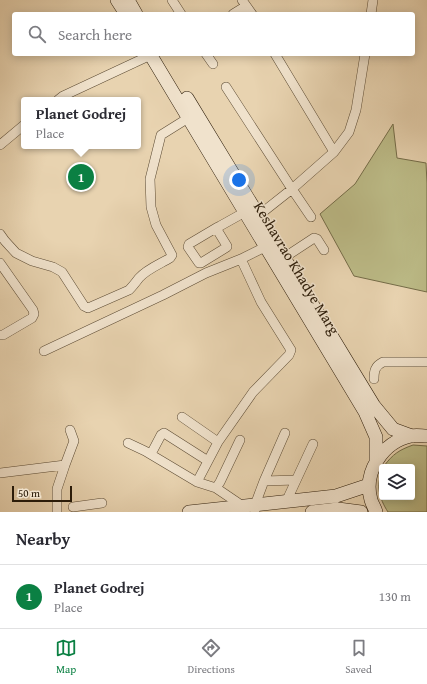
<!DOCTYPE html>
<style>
:root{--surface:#fff;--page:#f2f2f3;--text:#2b2b33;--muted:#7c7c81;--line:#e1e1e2;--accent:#0b8043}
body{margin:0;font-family:"Gentium Book Plus",serif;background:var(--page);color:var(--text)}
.controls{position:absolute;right:12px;bottom:12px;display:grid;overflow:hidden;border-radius:4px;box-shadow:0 2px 10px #0003}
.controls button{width:36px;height:36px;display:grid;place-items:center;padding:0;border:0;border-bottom:1px solid var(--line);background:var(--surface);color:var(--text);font:20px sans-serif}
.scale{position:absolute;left:12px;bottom:10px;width:60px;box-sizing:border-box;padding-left:4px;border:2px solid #2c1c09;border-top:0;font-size:11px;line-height:14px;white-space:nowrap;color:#2c1c09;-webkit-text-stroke:3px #f0e2cc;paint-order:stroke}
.you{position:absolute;left:239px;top:180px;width:14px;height:14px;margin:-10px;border:3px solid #fff;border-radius:50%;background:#1a73e8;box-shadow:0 0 0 6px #1a73e833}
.badge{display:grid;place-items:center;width:26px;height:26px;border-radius:50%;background:var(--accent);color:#fff;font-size:13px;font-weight:700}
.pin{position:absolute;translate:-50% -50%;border:2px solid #fff;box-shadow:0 1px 4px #0006}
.popup{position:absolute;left:21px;top:97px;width:120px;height:52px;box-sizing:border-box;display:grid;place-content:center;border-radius:4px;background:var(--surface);filter:drop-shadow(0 1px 3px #0005);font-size:13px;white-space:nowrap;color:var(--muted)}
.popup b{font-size:15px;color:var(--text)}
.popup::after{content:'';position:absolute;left:50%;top:100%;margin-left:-8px;border:8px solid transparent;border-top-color:var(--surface)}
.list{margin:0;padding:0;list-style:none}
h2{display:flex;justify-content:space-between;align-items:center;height:52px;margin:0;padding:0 16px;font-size:17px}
h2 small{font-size:13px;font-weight:400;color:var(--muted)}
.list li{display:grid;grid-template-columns:26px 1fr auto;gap:12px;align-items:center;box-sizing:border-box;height:64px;padding:0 16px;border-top:1px solid var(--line)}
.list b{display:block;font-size:15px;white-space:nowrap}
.list p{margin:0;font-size:13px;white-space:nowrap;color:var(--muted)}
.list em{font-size:13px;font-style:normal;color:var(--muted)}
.icon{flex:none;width:22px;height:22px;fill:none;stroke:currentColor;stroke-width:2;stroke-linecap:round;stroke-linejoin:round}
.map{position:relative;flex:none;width:427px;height:512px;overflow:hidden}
.search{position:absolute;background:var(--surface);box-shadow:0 2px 10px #0003;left:12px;right:12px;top:12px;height:44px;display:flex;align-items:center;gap:10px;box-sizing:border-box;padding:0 14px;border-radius:4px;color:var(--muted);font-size:15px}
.sheet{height:116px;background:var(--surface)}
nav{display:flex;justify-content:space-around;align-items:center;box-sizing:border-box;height:56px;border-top:1px solid var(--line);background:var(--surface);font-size:11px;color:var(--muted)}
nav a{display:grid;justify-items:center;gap:2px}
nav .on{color:var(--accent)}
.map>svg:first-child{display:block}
.green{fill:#bcbb87;stroke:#746c48}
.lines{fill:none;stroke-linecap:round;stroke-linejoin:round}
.street-casing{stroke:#5b4a33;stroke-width:10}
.secondary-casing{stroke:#2c1c09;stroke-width:14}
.street{stroke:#f0e2cc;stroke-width:9}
.secondary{stroke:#f0e2cc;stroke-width:13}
.labels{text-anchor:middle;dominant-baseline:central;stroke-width:3;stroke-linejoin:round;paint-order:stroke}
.street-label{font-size:15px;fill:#2c1c09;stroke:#f0e2cc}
</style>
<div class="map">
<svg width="427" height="512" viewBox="0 0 427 512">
<rect width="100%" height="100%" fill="#e8d3b0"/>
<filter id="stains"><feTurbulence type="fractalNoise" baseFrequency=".005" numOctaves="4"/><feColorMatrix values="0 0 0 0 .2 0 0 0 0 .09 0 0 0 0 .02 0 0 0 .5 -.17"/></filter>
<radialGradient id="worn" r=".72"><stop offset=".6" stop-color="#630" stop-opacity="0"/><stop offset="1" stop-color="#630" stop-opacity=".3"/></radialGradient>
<path class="green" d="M393,124L397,158L426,163L427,183V292L354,276L320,214L355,184Z
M413,445L427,446V512H388C379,498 376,486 382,471V497H412V467H383L384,466C393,454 399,450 413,445Z"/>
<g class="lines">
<defs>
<path id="street" d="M172,0L181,14
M242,0L252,14
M233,14L246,6
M371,14L373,0
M206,54L213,64
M275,54L334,152
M226,87L292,189L311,217
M58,100L63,96L153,54
M0,145L24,125
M254,219L292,189L334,152L349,132L356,110L365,54
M216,228L227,246V247L201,263H199L188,247L189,244L216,228L220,226L245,212
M0,234L5,241L16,253L32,261L53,267L62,272L84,306L88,308L129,290C133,286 136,282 139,278C147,269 160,264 170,258L172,255L156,225L151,207L150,179L161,135L193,115
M241,259L261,302L291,350L289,355L253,392L218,442L197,482L216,488L244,507
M279,261L314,238L317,239L324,250
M0,263L33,310L34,314L32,318L3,335H0
M44,351L163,295L206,273L241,259L271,244
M374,379C374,371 375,366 383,362H427
M182,417L218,442
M128,443L145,451L197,482
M151,454L161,435L164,433L208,461
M65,465L74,441L70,430
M0,473L65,465L57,489V512
M264,481L296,480
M216,488L220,482L240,440
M286,502L313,444
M73,507L102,503
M255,512V505L264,481L285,433"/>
<path id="secondary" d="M117,0L126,14
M128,0L136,14
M150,54L365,412L376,437V462
M187,98L374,406L393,429L412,436
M189,512L336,496L369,485
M312,512L338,509L361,512
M376,512C375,508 372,504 371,500C363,472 383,442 411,436C416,435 422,436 427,436"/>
</defs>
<use href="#street" class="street-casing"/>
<use href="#secondary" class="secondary-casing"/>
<use href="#street" class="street"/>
<use href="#secondary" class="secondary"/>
</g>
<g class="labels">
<g class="street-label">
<text transform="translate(297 268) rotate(59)">Keshavrao Khadye Marg</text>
</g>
</g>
<rect width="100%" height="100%" filter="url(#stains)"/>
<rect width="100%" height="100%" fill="url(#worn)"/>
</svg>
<div class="controls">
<button><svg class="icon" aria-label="layers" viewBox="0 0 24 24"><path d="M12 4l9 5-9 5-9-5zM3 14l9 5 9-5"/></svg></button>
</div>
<div class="scale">50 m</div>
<div class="you"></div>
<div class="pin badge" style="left:81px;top:177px">1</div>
<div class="popup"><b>Planet Godrej</b>Place</div>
<div class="search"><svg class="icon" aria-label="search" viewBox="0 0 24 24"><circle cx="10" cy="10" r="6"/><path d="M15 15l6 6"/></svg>Search here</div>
</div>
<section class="sheet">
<h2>Nearby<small></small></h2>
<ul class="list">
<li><span class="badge">1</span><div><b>Planet Godrej</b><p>Place</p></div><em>130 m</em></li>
</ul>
</section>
<nav>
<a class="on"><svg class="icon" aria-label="map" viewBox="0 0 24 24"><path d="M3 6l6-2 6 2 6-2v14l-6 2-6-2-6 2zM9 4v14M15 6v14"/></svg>Map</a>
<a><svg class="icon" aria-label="directions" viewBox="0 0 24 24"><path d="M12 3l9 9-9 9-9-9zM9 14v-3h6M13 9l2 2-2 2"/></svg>Directions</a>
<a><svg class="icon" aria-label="saved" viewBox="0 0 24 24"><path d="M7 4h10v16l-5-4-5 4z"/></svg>Saved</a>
</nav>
